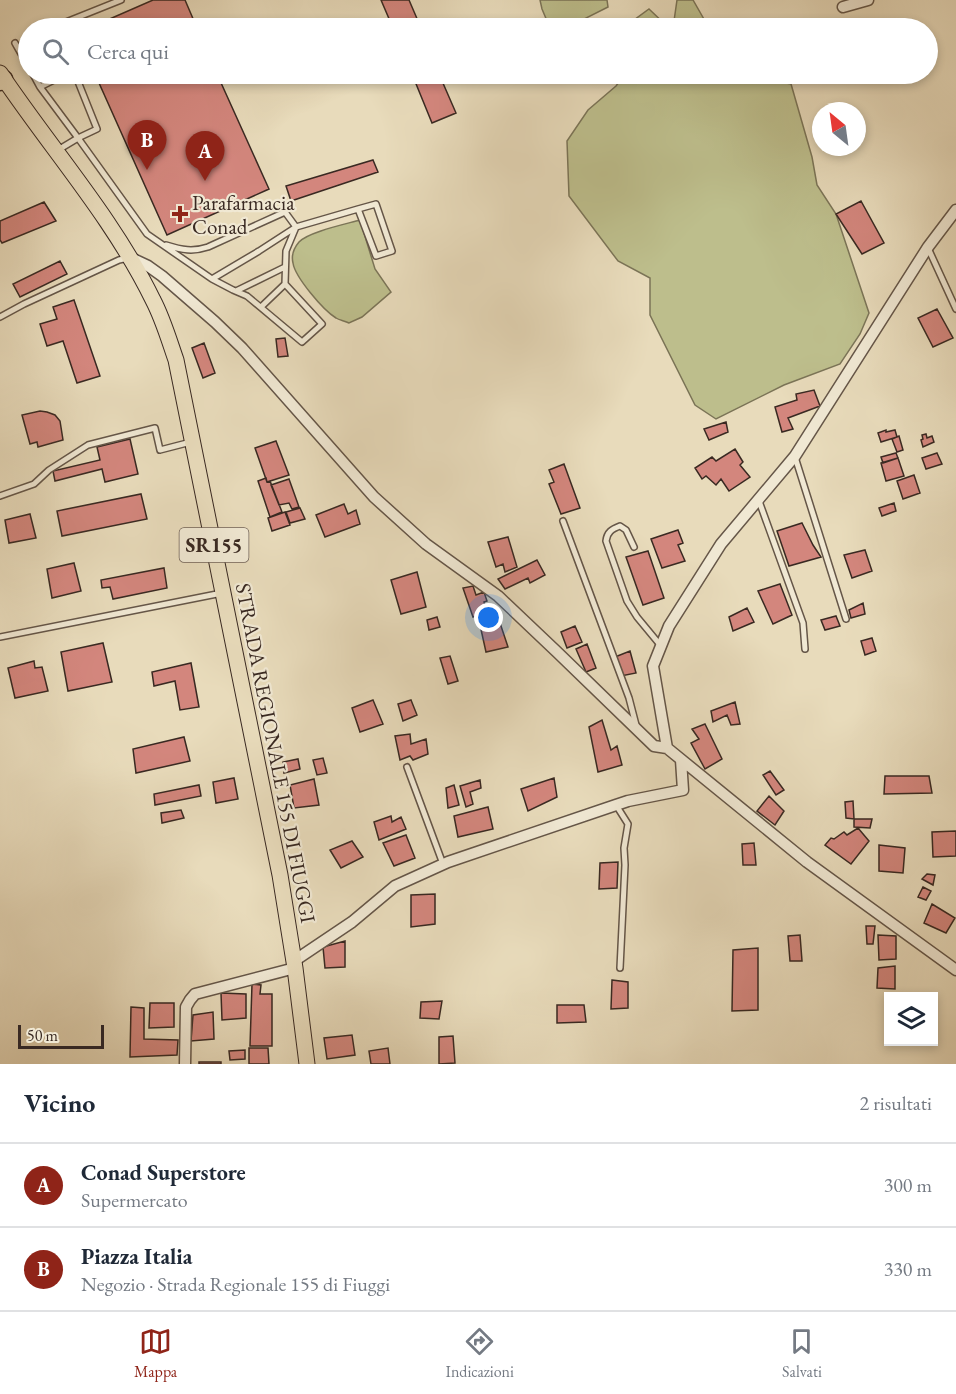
<!DOCTYPE html>
<html lang="it">
<meta charset="utf-8">
<style>
:root{--surface:#fff;--page:#f6f6f7;--text:#1f2937;--muted:#747a83;--line:#e0e1e3;--accent:#8f2418}
body{margin:0;font-family:"EB Garamond",serif;background:var(--page);color:var(--text)}
.controls{position:absolute;right:18px;bottom:18px;display:grid;overflow:hidden;border-radius:0px;box-shadow:0 3px 9px #0003}
.controls button{width:54px;height:54px;display:grid;place-items:center;padding:0;border:0;border-bottom:2px solid var(--line);background:var(--surface);color:var(--text);font:30px sans-serif}
.compass{position:absolute;left:812px;top:102px;width:54px;height:54px;border-radius:50%;background:var(--surface);box-shadow:0 3px 9px #0003;rotate:331deg}
.scale{position:absolute;left:18px;bottom:15px;width:86px;box-sizing:border-box;padding-left:6px;border:3px solid #392922;border-top:0;font-size:16px;line-height:21px;white-space:nowrap;color:#392922;-webkit-text-stroke:4px #f0e8d3;paint-order:stroke}
.you{position:absolute;left:489px;top:618px;width:21px;height:21px;margin:-15px;border:4px solid #fff;border-radius:50%;background:#1a73e8;box-shadow:0 0 0 9px #1a73e833}
.badge{display:grid;place-items:center;width:39px;height:39px;border-radius:50%;background:var(--accent);color:#fff;font-size:20px;font-weight:700}
.pin{position:absolute;translate:-50% -50px;filter:drop-shadow(0 2px 3px #0008)}
.pin::after{content:'';position:absolute;top:32px;width:21px;height:18px;background:inherit;clip-path:polygon(0 0,100% 0,50% 100%)}
.list{margin:0;padding:0;list-style:none}
h2{display:flex;justify-content:space-between;align-items:center;height:78px;margin:0;padding:0 24px;font-size:26px}
h2 small{font-size:20px;font-weight:400;color:var(--muted)}
.list li{display:grid;grid-template-columns:39px 1fr auto;gap:18px;align-items:center;box-sizing:border-box;height:84px;padding:0 24px;border-top:2px solid var(--line)}
.list b{display:block;font-size:22px;white-space:nowrap}
.list p{margin:0;font-size:20px;white-space:nowrap;color:var(--muted)}
.list em{font-size:20px;font-style:normal;color:var(--muted)}
.icon{flex:none;width:33px;height:33px;fill:none;stroke:currentColor;stroke-width:2;stroke-linecap:round;stroke-linejoin:round}
.map{position:relative;flex:none;width:956px;height:1064px;overflow:hidden}
.search{position:absolute;background:var(--surface);box-shadow:0 3px 9px #0003;left:18px;right:18px;top:18px;height:66px;display:flex;align-items:center;gap:15px;box-sizing:border-box;padding:0 21px;border-radius:33px;color:var(--muted);font-size:22px}
.sheet{height:246px;background:var(--surface)}
nav{display:flex;justify-content:space-around;align-items:center;box-sizing:border-box;height:84px;border-top:2px solid var(--line);background:var(--surface);font-size:16px;color:var(--muted)}
nav a{display:grid;justify-items:center;gap:3px}
nav .on{color:var(--accent)}
.map>svg:first-child{display:block}
.green{fill:#bdbe8c;stroke:#7b7457;stroke-width:1.5}
.building{fill:#d3867d;stroke:#392922;stroke-width:1.5}
.lines{fill:none;stroke-linecap:round;stroke-linejoin:round}
.service-casing{stroke:#655648;stroke-width:8}
.minor-casing{stroke:#655648;stroke-width:13}
.primary-casing{stroke:#392922;stroke-width:17}
.trunk-casing{stroke:#392922;stroke-width:19}
.service{stroke:#f0e8d3;stroke-width:5}
.minor{stroke:#f0e8d3;stroke-width:10}
.primary{stroke:#e8dbbb;stroke-width:15}
.trunk{stroke:#e8dbbb;stroke-width:16}
.poi-dot{fill:#8f2418;stroke:#f0e8d3;stroke-width:2}
.labels{text-anchor:middle;dominant-baseline:central;stroke-width:4.5;stroke-linejoin:round;paint-order:stroke}
.shield{fill:#f0e8d3;stroke:#706257;stroke-width:1.5}
.shield-label{font-size:20px;font-weight:bold;fill:#392922}
.poi-label{font-size:21px;fill:#392922;stroke:#f0e8d3;text-anchor:start}
.street-label{font-size:21px;fill:#392922;stroke:#f0e8d3}
</style>
<div class="map">
<svg width="956" height="1064" viewBox="0 0 956 1064">
<rect width="100%" height="100%" fill="#e8dbbb"/>
<filter id="stains"><feTurbulence type="fractalNoise" baseFrequency=".00333" numOctaves="4"/><feColorMatrix values="0 0 0 0 .2 0 0 0 0 .09 0 0 0 0 .02 0 0 0 .5 -.17"/></filter>
<radialGradient id="worn" r=".72"><stop offset=".6" stop-color="#630" stop-opacity="0"/><stop offset="1" stop-color="#630" stop-opacity=".3"/></radialGradient>
<path class="green" d="M540,0H607L608,7L584,19L577,28H550L542,9Z
M677,0H693L709,28H673Z
M649,9L669,28H630V23Z
M625,74H773L771,80L791,84L812,157L817,185L836,214L869,313L860,334L840,364L784,385L716,419L695,405L650,315V278L618,261L569,196L567,141L588,110L616,86Z
M360,220L375,269L391,292L362,317L349,323C345,321 339,320 336,318C323,310 295,277 293,263C291,255 294,248 299,242C308,232 346,224 360,220Z"/>
<path class="building" d="M153,0H185L197,28H89Z
M381,0H409L421,28H393Z
M95,74H217L269,189L167,235Z
M412,74H439L456,113L432,123Z
M373,160L378,172L291,201L286,186Z
M861,201L884,243L862,254L836,214Z
M44,202L56,221L2,243L0,240V221Z
M60,261L67,274L20,297L13,284Z
M74,300L100,376L77,383L63,341L47,346L40,324L57,319L53,307Z
M937,309L953,338L933,347L918,318Z
M285,338L288,356L278,357L276,339Z
M204,343L215,373L203,378L192,348Z
M814,390L820,406L788,418L793,429L782,432L775,407L797,400L796,394Z
M40,411L47,412L55,415L60,421L63,440L38,447L37,442L30,444L22,415Z
M726,422L728,432L709,440L704,429Z
M886,430V432L895,430L897,437L881,442L878,433Z
M926,434L927,438L932,436L934,442L923,447L921,440L923,439L922,435Z
M899,436L903,450L897,452L892,439Z
M130,439L138,474L105,482L102,469L55,481L53,471L100,460L97,447Z
M276,441L289,475L267,482L255,448Z
M735,449L743,462L740,465L750,477L729,491L721,479L716,485L706,476L702,479L695,468L712,457L716,461Z
M896,453L898,458L883,463L881,457Z
M937,453L942,464L926,469L922,458Z
M898,458L904,476L886,481L881,463Z
M564,464L580,508L561,514L549,484L554,482L549,470Z
M914,475L920,493L903,499L897,481Z
M266,478L267,482L270,481L282,512L270,517L258,481Z
M289,479L299,507L292,509L289,503L279,505L271,485Z
M141,494L147,519L62,536L57,511Z
M894,503L896,511L882,516L879,508Z
M344,504L348,514L356,510L360,524L325,537L316,515Z
M300,508L305,519L290,523L286,512Z
M285,512L290,525L272,531L268,518Z
M30,514L36,538L9,543L5,520Z
M802,523L813,545L821,557L789,566L777,531Z
M678,530L683,543L678,545L685,561L662,568L651,539Z
M508,537L517,567L505,572L503,564L496,567L488,542Z
M865,550L872,571L852,578L844,555Z
M648,551L664,598L643,605L626,557Z
M537,560L545,575L530,583L528,578L505,589L498,579Z
M74,563L81,591L52,598L47,569Z
M164,568L167,588L113,599L110,587L102,588L101,580Z
M417,572L426,607L401,614L391,580Z
M780,584L792,615L773,624L758,591Z
M473,586L476,595L484,592L487,601L484,602L487,612L473,617L463,588Z
M863,603L865,614L851,618L849,610Z
M747,608L754,622L733,631L729,617Z
M836,616L840,626L825,630L821,620Z
M437,617L440,627L429,630L427,620Z
M499,620L508,647L486,652L480,625Z
M575,626L582,642L567,648L561,632Z
M872,638L876,651L865,655L861,641Z
M103,643L112,682L68,691L61,652Z
M587,644L596,668L586,672L576,649Z
M630,651L636,673L621,676L615,657Z
M450,656L458,681L448,684L440,658Z
M34,661L35,668L42,667L48,691L15,698L8,668Z
M191,663L199,707L180,710L175,681L154,686L152,672Z
M373,700L383,724L360,732L352,708Z
M411,700L417,715L403,721L398,704Z
M735,702L740,724L731,725L727,715L713,722L711,711Z
M602,720L611,750L617,746L622,765L598,772L589,727Z
M705,724L722,759L705,769L691,743L699,739L692,729Z
M410,734L411,744L426,739L428,754L413,760L410,756L400,760L395,736Z
M184,737L190,761L136,773L133,749Z
M323,758L327,773L317,775L313,760Z
M298,759L300,769L284,773L283,762Z
M770,771L784,790L776,795L763,775Z
M885,776H929L932,793L884,794Z
M234,778L238,799L216,803L213,782Z
M554,778L557,797L528,811L521,789Z
M314,779L319,805L294,808L290,785Z
M480,780L481,788L470,792L473,804L466,807L460,786Z
M199,785L201,796L155,805L154,794Z
M454,785L459,805L448,808L446,788Z
M769,796L784,811L775,825L757,811Z
M853,801L854,819L846,818L845,802Z
M488,807L493,829L458,837L454,816Z
M181,810L184,818L162,823L161,813Z
M391,816L392,822L401,817L406,829L379,840L374,822Z
M854,819H872L870,828L854,827Z
M858,828L869,841L851,864L825,845L831,838L834,839L844,832L847,835Z
M956,831V856L933,857L932,832Z
M406,835L415,858L394,866L383,843Z
M352,841L363,857L341,868L330,850Z
M754,843L756,865H743L742,844Z
M879,845L905,848L903,873L879,871Z
M618,862L617,888L599,889L600,863Z
M927,874L935,875L933,885L922,879Z
M923,887L931,891L926,900L918,897Z
M435,894V924L411,927V895Z
M932,904L955,918L946,933L924,923Z
M866,926H875L873,944H867Z
M800,935L802,961H790L788,936Z
M878,935L896,936V959L879,960Z
M345,941V967L325,968L323,947Z
M758,948V1010L732,1011L733,950Z
M895,966V989L877,988L878,968Z
M612,980L628,982V1008L611,1009Z
M252,984L261,985L260,994H272V1046H250Z
M221,993L246,994V1018L222,1020Z
M442,1001L439,1019L420,1018L421,1002Z
M150,1003H174V1027L149,1028Z
M557,1005H584L586,1022L557,1023Z
M131,1007L144,1008V1039L178,1040L177,1055L130,1057Z
M213,1012L214,1039L191,1041L193,1015Z
M934,1013H936L937,1043L912,1044V1042H934Z
M352,1035L355,1055L327,1059L324,1038Z
M453,1036L455,1063L439,1064V1037Z
M249,1048H268L269,1064H249Z
M388,1048L390,1064H371L369,1051Z
M245,1050V1059L230,1060L229,1051Z
M199,1062H221V1064H199Z"/>
<g class="lines">
<defs>
<path id="service" d="M57,28L56,26L121,0
M15,43L28,66
M33,74L40,87
M66,74L40,87L78,138L97,129L75,74
M58,150L78,138L147,234L212,279L259,251L296,227L358,209L376,256L392,251L376,204L358,209
M166,245C182,250 193,252 208,247L285,212L296,227L286,251L285,284L322,324L302,342L247,296L233,290L212,279
M928,248L956,309
M236,291L285,267
M261,307L285,284
M0,317L24,304L119,260L128,258
M795,457L846,619
M0,496L34,484L49,470L88,445L155,428L160,450L191,442
M759,501L803,623L805,649
M563,521L629,698L636,725
M634,547L626,530L620,526C612,529 607,532 606,541L627,601L637,617L661,646
M0,637L222,593
M407,767L443,864
M616,805L628,824L624,848L625,865L620,968"/>
<path id="minor" d="M843,7L868,0
M956,210L928,247L795,456L721,544L669,626L653,666L667,748L807,862L956,970
M131,258L148,266L162,276L215,322L242,348L374,497L426,544L498,596L557,652L654,746L667,748
M294,961L352,922L395,886L448,862L616,805L628,801L683,790L681,760
M185,1064L186,1007L190,1000L195,994L295,968"/>
<path id="primary" d="M0,73C51,149 113,218 153,300C163,319 169,340 176,360L280,875L295,968L307,1064"/>
<path id="trunk" d="M0,82L4,79"/>
</defs>
<use href="#service" class="service-casing"/>
<use href="#minor" class="minor-casing"/>
<use href="#primary" class="primary-casing"/>
<use href="#trunk" class="trunk-casing"/>
<use href="#service" class="service"/>
<use href="#minor" class="minor"/>
<use href="#primary" class="primary"/>
<use href="#trunk" class="trunk"/>
</g>
<path class="poi-dot" d="M177 205h6v6h6v6h-6v6h-6v-6h-6v-6h6z"/>
<g class="labels">
<rect class="shield" x="179.5" y="528" width="69" height="34" rx="4.5"/>
<g class="shield-label">
<text x="214" y="545">SR155</text>
</g>
<g class="poi-label">
<text x="192" y="202">Parafarmacia<tspan x="192" dy="24">Conad</tspan></text>
</g>
<g class="street-label">
<text transform="translate(276 753) rotate(79)">STRADA REGIONALE 155 DI FIUGGI</text>
</g>
</g>
<rect width="100%" height="100%" filter="url(#stains)"/>
<rect width="100%" height="100%" fill="url(#worn)"/>
</svg>
<div class="controls">
<button><svg class="icon" aria-label="layers" viewBox="0 0 24 24"><path d="M12 4l9 5-9 5-9-5zM3 14l9 5 9-5"/></svg></button>
</div>
<svg class="compass" viewBox="-18 -18 36 36"><path d="M0-13l5 13h-10z" fill="#e53935"/><path d="M0 13l5-13h-10z" fill="#747a83"/></svg>
<div class="scale">50 m</div>
<div class="you"></div>
<div class="pin badge" style="left:205px;top:181px">A</div>
<div class="pin badge" style="left:147px;top:170px">B</div>
<div class="search"><svg class="icon" aria-label="search" viewBox="0 0 24 24"><circle cx="10" cy="10" r="6"/><path d="M15 15l6 6"/></svg>Cerca qui</div>
</div>
<section class="sheet">
<h2>Vicino<small>2 risultati</small></h2>
<ul class="list">
<li><span class="badge">A</span><div><b>Conad Superstore</b><p>Supermercato</p></div><em>300 m</em></li>
<li><span class="badge">B</span><div><b>Piazza Italia</b><p>Negozio · Strada Regionale 155 di Fiuggi</p></div><em>330 m</em></li>
</ul>
</section>
<nav>
<a class="on"><svg class="icon" aria-label="map" viewBox="0 0 24 24"><path d="M3 6l6-2 6 2 6-2v14l-6 2-6-2-6 2zM9 4v14M15 6v14"/></svg>Mappa</a>
<a><svg class="icon" aria-label="directions" viewBox="0 0 24 24"><path d="M12 3l9 9-9 9-9-9zM9 14v-3h6M13 9l2 2-2 2"/></svg>Indicazioni</a>
<a><svg class="icon" aria-label="saved" viewBox="0 0 24 24"><path d="M7 4h10v16l-5-4-5 4z"/></svg>Salvati</a>
</nav>
